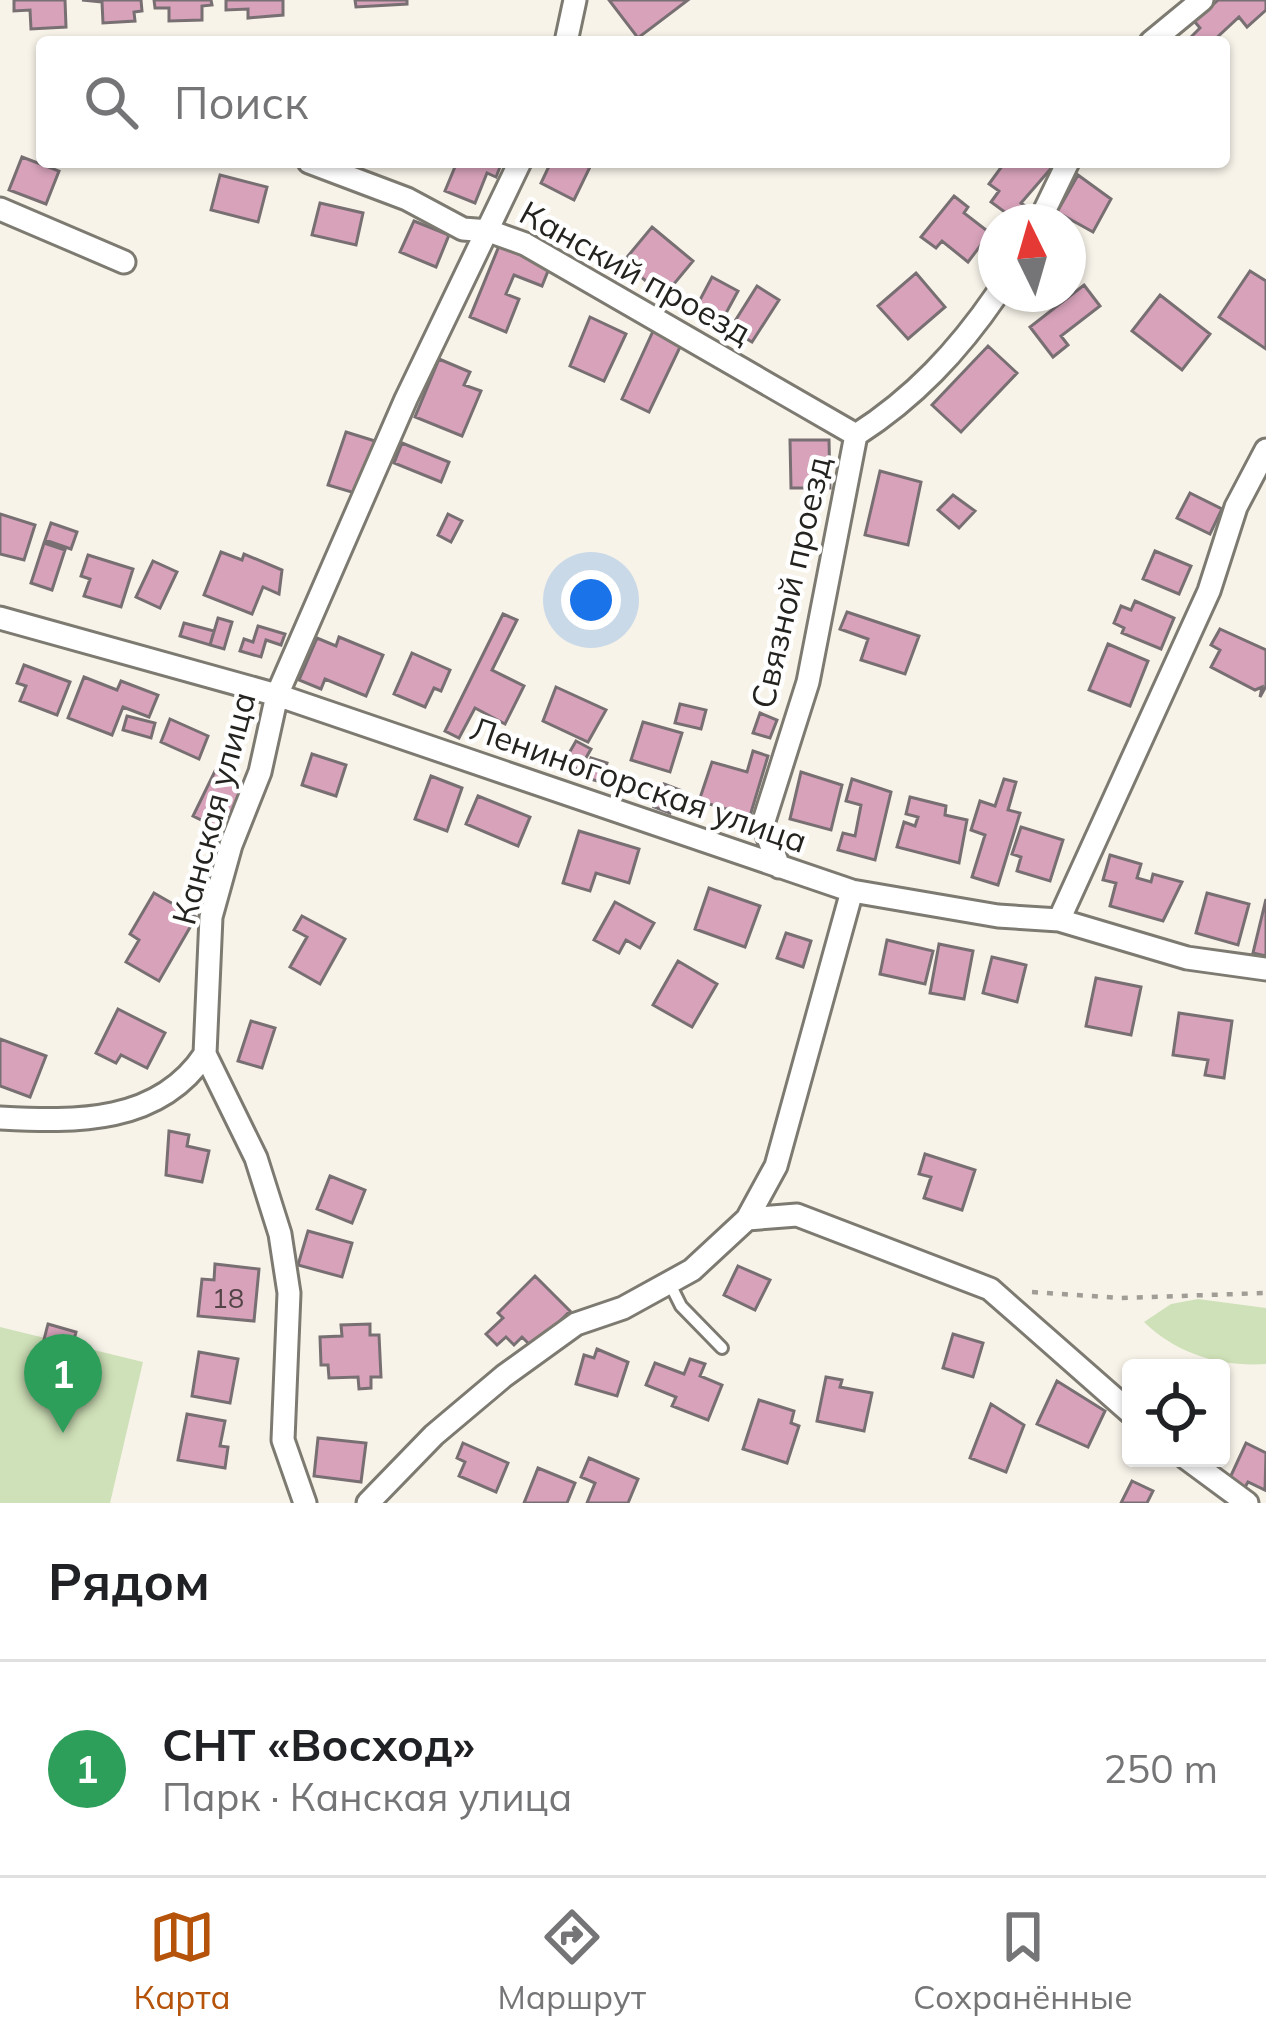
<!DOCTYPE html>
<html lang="ru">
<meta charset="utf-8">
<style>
:root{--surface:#fff;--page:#f6f6f6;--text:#202124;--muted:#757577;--line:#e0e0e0;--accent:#b45309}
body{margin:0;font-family:Mulish,sans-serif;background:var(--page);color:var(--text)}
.controls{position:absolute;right:36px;bottom:36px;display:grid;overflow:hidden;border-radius:12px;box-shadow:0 3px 9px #0004}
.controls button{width:108px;height:108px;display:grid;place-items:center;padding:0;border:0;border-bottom:3px solid var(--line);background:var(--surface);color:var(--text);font:60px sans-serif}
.compass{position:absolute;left:978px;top:204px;width:108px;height:108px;border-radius:50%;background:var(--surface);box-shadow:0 3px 9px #0004;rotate:355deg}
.you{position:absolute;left:591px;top:600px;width:42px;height:42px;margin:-30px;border:9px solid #fff;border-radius:50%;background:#1a73e8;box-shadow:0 0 0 18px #1a73e833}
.badge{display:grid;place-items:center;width:78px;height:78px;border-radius:50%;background:var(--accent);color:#fff;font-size:39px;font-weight:700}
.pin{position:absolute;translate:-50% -99px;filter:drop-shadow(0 3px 6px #0008)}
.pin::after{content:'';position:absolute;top:63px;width:42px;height:36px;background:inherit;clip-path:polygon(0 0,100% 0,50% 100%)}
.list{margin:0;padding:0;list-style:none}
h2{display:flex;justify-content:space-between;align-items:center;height:156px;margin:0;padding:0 48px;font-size:51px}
h2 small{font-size:39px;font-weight:400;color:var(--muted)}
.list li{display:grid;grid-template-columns:78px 1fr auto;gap:36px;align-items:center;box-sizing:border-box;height:216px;padding:0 48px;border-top:3px solid var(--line)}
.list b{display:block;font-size:45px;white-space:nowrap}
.list p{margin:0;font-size:39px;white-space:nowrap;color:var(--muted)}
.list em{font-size:39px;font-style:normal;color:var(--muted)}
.icon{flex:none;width:66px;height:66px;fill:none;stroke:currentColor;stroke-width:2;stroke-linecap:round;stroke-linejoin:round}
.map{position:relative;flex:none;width:1266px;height:1503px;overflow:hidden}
.search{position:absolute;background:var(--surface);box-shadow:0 3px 9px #0004;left:36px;right:36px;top:36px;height:132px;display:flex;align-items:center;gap:30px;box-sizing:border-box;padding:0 42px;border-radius:12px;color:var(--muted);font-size:45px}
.sheet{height:372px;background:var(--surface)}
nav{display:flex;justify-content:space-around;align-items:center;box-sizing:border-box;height:168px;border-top:3px solid var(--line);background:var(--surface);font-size:33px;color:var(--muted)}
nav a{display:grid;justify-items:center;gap:6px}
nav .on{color:var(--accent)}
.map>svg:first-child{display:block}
.green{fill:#cfe1b8}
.building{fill:#d7a2ba;stroke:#786f73;stroke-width:3}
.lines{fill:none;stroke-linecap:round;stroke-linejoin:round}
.lane-casing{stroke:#7d7a71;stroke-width:16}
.street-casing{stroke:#7d7a71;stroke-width:27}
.path{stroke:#a09d96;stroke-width:4.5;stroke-dasharray:6 9;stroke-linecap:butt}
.lane{stroke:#fff;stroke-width:10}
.street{stroke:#fff;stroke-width:21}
.labels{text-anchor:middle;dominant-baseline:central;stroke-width:9;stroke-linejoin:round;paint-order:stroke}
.number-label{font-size:27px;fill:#524346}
.street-label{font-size:33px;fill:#252320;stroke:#fff}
</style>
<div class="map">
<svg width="1266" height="1503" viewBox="0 0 1266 1503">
<rect width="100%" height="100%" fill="#f7f3e9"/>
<path class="green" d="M1198,1299L1266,1308V1364C1220,1367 1177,1354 1144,1322L1171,1304Z
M0,1327L143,1362L110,1503H0Z"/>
<path class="building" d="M14,0H65L66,27L31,29L30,10L14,11Z
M82,0H141L142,11L134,12L135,21L103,23L102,2Z
M154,0H211L212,5L202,6V20L169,21V8H155Z
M226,0H283V15L248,18V9L226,10Z
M355,0H407V4L356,7Z
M609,0H688L638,38Z
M1218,0H1266V10L1247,27L1239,17L1212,42H1186L1200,28L1194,21Z
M22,157L59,171L46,204L9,190Z
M457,162H502L496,177L487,173L475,203L445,191Z
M551,162L590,167L574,200L541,183Z
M1005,162L1054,165L1021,203L1028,208L1017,221L991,202L999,191L989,184Z
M220,175L267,187L258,222L211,210Z
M1078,175L1111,199L1093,232L1057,212Z
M954,196L968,207L964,213L990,233L968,262L942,241L936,248L921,237Z
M320,203L363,213L356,245L312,235Z
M414,221L449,235L436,267L400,252Z
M652,227L693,261L664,296L623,262Z
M499,246L550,266L542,286L514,275L506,294L519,299L506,332L470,317Z
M1250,271L1266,281V349L1219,317Z
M916,273L945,307L908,339L878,306Z
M712,277L738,291L719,326L693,313Z
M1084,285L1100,306L1061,336L1068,345L1053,357L1030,327Z
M757,286L779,300L752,342L730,329Z
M1160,295L1210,334L1182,370L1132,331Z
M590,317L626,334L604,381L570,366Z
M654,329L682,343L649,412L622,399Z
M988,346L1017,373L961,432L932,405Z
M439,359L470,372L464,385L481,391L462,436L415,417Z
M346,432L375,441L358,494L328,485Z
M790,440H829L830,488H791Z
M402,443L449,462L441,482L394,463Z
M880,471L921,482L908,545L865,535Z
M1190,493L1222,509L1210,534L1177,518Z
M953,495L975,511L959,528L938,510Z
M0,514L35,525L24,560L0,554Z
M448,514L462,521L451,542L438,535Z
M51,523L77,532L71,549L45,540Z
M44,543L65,550L52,590L31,583Z
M1155,551L1191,566L1179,594L1143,579Z
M221,552L242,560L244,554L282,570L279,594L263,587L252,614L204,595Z
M88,555L133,569L121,607L84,596L90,579L81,576Z
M153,561L177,572L160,608L136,597Z
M1135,601L1174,618L1161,649L1122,633L1124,628L1114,623L1121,606L1131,610Z
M847,612L919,636L905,674L861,660L868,639L840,629Z
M503,614L517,620L492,670L524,686L505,724L475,708L459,738L445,731Z
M218,618L232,622L224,649L210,645Z
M184,623L214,631L210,645L180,636Z
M258,626L285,634L281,645L266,640L261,657L240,651L244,639L253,642Z
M1220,629L1266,650V686L1260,697L1262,687L1255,690L1211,667L1220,650L1211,645Z
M339,637L383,655L366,696L325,679L321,689L299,680L317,638L336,646Z
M1108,644L1148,661L1130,706L1089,690Z
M412,653L450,670L441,691L434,688L425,707L394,694Z
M24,665L70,682L57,715L20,701L26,686L17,683Z
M84,677L117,690L121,681L158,695L149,717L123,707L112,735L68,718Z
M556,687L606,710L588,742L543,721Z
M680,704L706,710L701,729L675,723Z
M760,713L777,720L770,738L753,733Z
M127,716L155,723L151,738L123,730Z
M170,719L208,736L199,759L161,742Z
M643,722L682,733L670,772L631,760Z
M576,741L591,749L579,770L564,762Z
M753,751L768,756L750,816L699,801L712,762L747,772Z
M312,754L346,765L336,796L302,785Z
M591,758L607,763L601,782L586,778Z
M215,771L248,787L226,832L193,816Z
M801,772L842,785L831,830L790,819Z
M431,776L462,788L447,831L415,819Z
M852,779L891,792L875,860L838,850L843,833L855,836L861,805L846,801Z
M1004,779L1016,782L1008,810L1020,813L998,885L972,877L985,835L971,830L980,801L995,806Z
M664,784L680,790L670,813L654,807Z
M478,796L530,817L518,846L466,824Z
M910,797L946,806L945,815L967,820L959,863L897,847L904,822L915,826L918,817L906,814Z
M1021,827L1063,840L1050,881L1017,871L1021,857L1012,854Z
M579,831L639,849L629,883L596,873L590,891L563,883Z
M1110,855L1141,864L1137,878L1151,882L1153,874L1182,882L1163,921L1110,906L1116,883L1103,880Z
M709,888L760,906L745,947L695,929Z
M154,893L196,917L159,981L126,962L139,940L130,934Z
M1207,893L1249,904L1238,945L1196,933Z
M1266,899V956L1253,953Z
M615,902L654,923L640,948L626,940L619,953L594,940Z
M302,916L345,939L320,984L290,967L307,937L294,930Z
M786,933L811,941L803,967L777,958Z
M887,940L933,951L925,984L880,974Z
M939,944L973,951L964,999L930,993Z
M992,957L1026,965L1017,1002L983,993Z
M678,961L717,984L692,1027L653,1005Z
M1096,978L1141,987L1131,1035L1086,1026Z
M118,1009L165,1033L147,1068L121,1055L116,1063L96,1053Z
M1179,1013L1232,1021L1224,1078L1205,1075L1208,1060L1173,1055Z
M251,1021L275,1028L262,1068L238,1061Z
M0,1039L46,1056L30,1097L0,1086Z
M169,1131L189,1135L187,1146L209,1151L202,1182L166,1175Z
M925,1154L975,1170L962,1210L924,1198L931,1177L919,1174Z
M330,1176L365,1190L352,1223L317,1209Z
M308,1231L352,1243L342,1277L298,1265Z
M215,1264L259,1269L254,1321L198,1316L202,1279L214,1280Z
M738,1266L770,1280L755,1310L724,1295Z
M535,1276L570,1311L533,1348L522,1337L514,1345L506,1337L497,1345L486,1334L503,1318L498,1313Z
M48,1324L76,1332L67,1366L39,1359Z
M370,1324V1335H379L381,1377H371V1388L359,1389L358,1377L329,1378L328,1365H321L320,1337L342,1336L341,1325Z
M953,1334L983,1343L973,1377L943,1368Z
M597,1349L628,1362L617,1396L576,1384L584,1355L594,1358Z
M199,1352L238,1359L230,1403L192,1396Z
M690,1359L705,1364L700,1376L722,1385L708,1420L672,1406L676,1397L646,1385L655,1363L684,1374Z
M826,1377L842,1380L840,1387L872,1393L864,1431L817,1421Z
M1057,1381L1105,1411L1088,1447L1037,1424Z
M759,1400L794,1411L791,1423L799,1426L787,1463L743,1449Z
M991,1404L1024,1425L1006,1472L970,1458Z
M187,1414L225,1421L220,1446L228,1447L225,1468L178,1460Z
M318,1438L366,1443L361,1482L314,1476Z
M463,1443L508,1463L496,1492L459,1476L465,1462L457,1458Z
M1246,1443L1266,1453L1265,1490L1248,1482L1244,1489L1228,1482Z
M589,1458L638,1479L628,1503H587L595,1483L581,1477Z
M538,1468L575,1483L567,1503H524Z
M1132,1481L1153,1491L1147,1503H1121Z"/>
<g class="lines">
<defs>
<path id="lane" d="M669,1282L681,1306L722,1348"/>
<path id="street" d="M566,42L575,0
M1151,42L1202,0
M309,162L407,199L463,229L489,231L525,244L856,435
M0,209L124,262
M1039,222L1068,162
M0,618L277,695L852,891L998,916L1059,920L1187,958L1266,969
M779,867L763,824L808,682L856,435C914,398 958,351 997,294
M1059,920L1209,591L1236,507L1266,450
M0,1118C76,1122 159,1124 205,1054
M747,1219L797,1215L990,1289L1131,1413
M1186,1458L1247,1503
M305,1503L283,1440L289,1293L280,1234L256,1158L205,1054L211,917L231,845L260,772L277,695L406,399L520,162
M368,1503L434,1435L504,1376L576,1324L623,1308L692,1270L747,1219L776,1166L852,891"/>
</defs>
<use href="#lane" class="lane-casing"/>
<use href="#street" class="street-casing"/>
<path class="path" d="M1032,1292L1120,1298L1266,1293"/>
<use href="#lane" class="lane"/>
<use href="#street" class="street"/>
</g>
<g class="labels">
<g class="number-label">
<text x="228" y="1298">18</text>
</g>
<g class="street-label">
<text transform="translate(636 272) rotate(29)">Канский проезд</text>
<text transform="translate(790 582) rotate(-77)">Связной проезд</text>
<text transform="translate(639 784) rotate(19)">Лениногорская улица</text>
<text transform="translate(213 808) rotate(-75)">Канская улица</text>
</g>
</g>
</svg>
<div class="controls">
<button><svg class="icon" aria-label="locate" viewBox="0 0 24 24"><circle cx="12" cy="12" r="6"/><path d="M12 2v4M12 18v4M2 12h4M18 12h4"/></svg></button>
</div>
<svg class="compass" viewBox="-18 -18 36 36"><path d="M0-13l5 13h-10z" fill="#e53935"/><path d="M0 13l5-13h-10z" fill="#757577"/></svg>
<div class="you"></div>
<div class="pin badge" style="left:63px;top:1433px;background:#2e9e5b">1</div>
<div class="search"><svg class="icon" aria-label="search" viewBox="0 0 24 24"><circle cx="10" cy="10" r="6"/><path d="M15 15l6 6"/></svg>Поиск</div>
</div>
<section class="sheet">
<h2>Рядом<small></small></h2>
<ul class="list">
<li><span class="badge" style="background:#2e9e5b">1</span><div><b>СНТ «Восход»</b><p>Парк · Канская улица</p></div><em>250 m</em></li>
</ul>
</section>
<nav>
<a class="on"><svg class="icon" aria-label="map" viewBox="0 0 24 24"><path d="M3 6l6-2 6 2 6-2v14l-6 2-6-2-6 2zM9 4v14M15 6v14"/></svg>Карта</a>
<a><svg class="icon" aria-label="directions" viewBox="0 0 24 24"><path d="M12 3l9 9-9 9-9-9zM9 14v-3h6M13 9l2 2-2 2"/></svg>Маршрут</a>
<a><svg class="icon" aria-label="saved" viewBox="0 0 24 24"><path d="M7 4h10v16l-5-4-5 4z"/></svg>Сохранённые</a>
</nav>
